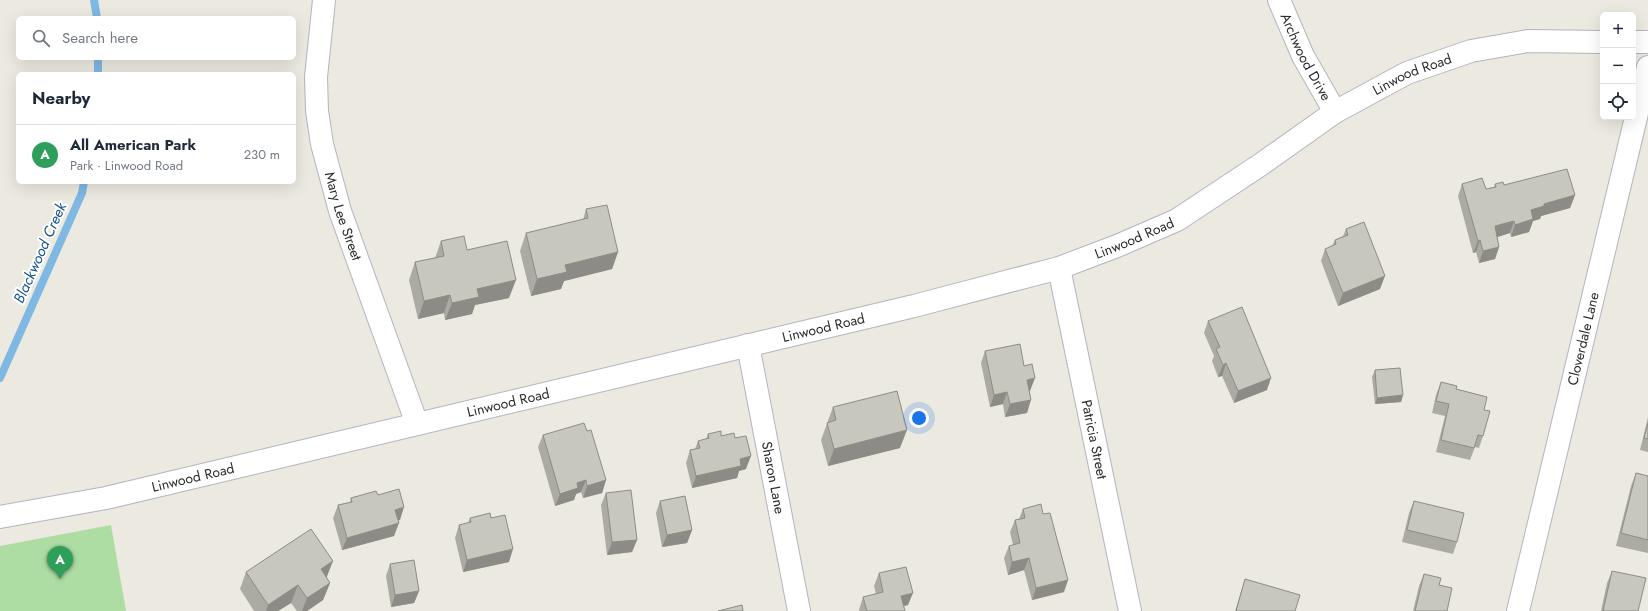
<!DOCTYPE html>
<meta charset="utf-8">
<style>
:root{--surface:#fff;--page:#f2f2f3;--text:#1f2937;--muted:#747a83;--line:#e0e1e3;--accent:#111827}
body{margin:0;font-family:Jost,sans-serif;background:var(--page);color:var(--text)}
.controls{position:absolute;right:12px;top:12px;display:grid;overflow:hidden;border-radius:6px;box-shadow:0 4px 16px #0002}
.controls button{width:36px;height:36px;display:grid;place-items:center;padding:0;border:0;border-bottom:1px solid var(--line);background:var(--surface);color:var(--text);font:20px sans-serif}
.you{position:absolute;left:919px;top:418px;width:14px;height:14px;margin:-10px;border:3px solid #fff;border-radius:50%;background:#1a73e8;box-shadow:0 0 0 6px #1a73e833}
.badge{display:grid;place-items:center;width:26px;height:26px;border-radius:50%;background:var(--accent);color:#fff;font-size:13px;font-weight:700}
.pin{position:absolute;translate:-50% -33px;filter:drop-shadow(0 1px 2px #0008)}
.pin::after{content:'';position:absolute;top:21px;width:14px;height:12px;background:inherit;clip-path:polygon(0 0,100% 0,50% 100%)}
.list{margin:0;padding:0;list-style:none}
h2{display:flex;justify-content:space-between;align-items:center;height:52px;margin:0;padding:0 16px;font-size:17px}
h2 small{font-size:13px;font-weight:400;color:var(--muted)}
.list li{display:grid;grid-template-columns:26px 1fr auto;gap:12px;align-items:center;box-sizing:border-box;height:60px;padding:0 16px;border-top:1px solid var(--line)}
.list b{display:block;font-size:15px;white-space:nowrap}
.list p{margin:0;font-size:13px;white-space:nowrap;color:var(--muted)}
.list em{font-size:13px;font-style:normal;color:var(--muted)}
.icon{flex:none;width:22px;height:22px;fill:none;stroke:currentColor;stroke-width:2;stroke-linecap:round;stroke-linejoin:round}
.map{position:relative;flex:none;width:1648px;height:611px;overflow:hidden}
.search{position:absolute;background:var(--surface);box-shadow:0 4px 16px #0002;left:16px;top:16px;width:280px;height:44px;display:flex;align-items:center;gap:10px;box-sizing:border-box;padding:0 14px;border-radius:6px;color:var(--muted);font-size:15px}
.panel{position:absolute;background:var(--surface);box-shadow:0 4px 16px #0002;left:16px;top:72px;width:280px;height:112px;border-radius:6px}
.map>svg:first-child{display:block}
.green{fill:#addda2}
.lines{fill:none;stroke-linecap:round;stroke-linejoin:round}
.stream{stroke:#7eb8e3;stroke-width:8}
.minor-casing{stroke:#b3b4be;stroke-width:24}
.secondary-casing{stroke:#b3b4be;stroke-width:24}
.minor{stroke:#fff;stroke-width:22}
.secondary{stroke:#fff;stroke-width:22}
.wall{fill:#acaba3}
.shaded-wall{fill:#8c8b85}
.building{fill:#c8c7be;stroke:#8c8b85}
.labels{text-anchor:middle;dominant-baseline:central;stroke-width:4;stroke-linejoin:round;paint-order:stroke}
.street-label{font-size:14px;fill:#2c2c2c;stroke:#fff}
.water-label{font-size:15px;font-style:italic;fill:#1b5691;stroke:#fff}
</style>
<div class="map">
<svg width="1648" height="611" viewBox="0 0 1648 611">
<rect width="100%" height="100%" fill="#ece9e0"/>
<path class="green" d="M111,525L126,611H0V546Z"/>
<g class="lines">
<path class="stream" d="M94,0L97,18
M98,58V74
M0,378L82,193L84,182"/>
<defs>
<g id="minor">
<path id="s1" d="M324,0L316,77L317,111L322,144L340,211L417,424"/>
<path id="s2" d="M1279,0L1303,56L1335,112"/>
<path id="s3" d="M1059,268L1130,611"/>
<path id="s4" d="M748,345L799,611"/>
<path id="s5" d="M1518,611L1648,67"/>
</g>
<g id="secondary">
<path d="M1633,42H1648"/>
<path id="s6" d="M0,517L106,498L914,306L1059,268L1117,246L1177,220L1260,165L1335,112L1407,73L1471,51L1528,41L1603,42"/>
</g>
</defs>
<use href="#minor" class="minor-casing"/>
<use href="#secondary" class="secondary-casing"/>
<use href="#minor" class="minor"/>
<use href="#secondary" class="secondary"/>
</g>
<path class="wall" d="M1462,184L1486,189L1494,187L1495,184L1504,185L1575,195L1570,208L1541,216L1540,219L1533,221L1529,232L1511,237L1510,233L1497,237L1499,247L1495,259L1479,263L1476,252L1473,253L1458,196Z
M586,209L618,252L612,269L564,281L561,289L531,296L520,251L526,233L583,220Z
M1346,229L1380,289L1338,306L1321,261L1325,249L1332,246L1335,240L1343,236Z
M441,241L467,250L509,298L475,305L472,314L445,320L444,313L418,319L409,280L415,262L435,258Z
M1208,321L1267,390L1234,403L1222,376L1218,377L1212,361L1214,356L1204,333Z
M985,351L1030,391H1029L1027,413L1005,417L1003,404L990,407L981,363Z
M1375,370L1403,395L1401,402L1375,404L1372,377Z
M1441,382L1456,389L1484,410L1483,436L1479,448L1475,447L1470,460L1436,452L1445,416L1432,413L1436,395Z
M833,407L900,448L828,466L821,440Z
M1648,417V452L1640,450Z
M587,431L606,480L602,493L583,498L581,492L576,494L574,500L555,506L538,447L543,435Z
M708,434L721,436L735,438L746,469L739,471L737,478L692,488L686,463L690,450L695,449L698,441L706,439Z
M1636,473L1648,476V553L1616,546L1631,486Z
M606,493L637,540L632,552L607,555L601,505Z
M378,495L400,520H398L394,536L342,550L333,518L338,505L350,502L351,498Z
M660,501L692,530L687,543L662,547L656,513Z
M1414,501L1457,542L1453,554L1402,542L1409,513Z
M1023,509L1043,514L1064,592L1032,600L1024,570L1008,575L1004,558L1009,546L1013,545L1010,532L1015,520L1019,519Z
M470,518H491L509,562L463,572L455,538L459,525L468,523Z
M390,564L419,591L414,603L391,607L386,576Z
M1612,571L1638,611H1601L1607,583Z
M246,572L327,578L330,583L323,600L307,611H297L291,603L278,611H254L240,589Z
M879,573L908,605L903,606L905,611H859V610L863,597L876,594L874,586Z
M1424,574L1439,585L1447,611H1413L1419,586Z
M1245,579L1295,611H1235Z"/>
<path class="shaded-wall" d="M1575,195L1570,208L1541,216L1540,219L1533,221L1529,232L1511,237L1515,225L1531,210L1544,204Z
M1514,221L1510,233L1491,239L1495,226Z
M1480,240L1476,252L1473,253L1478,241Z
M1499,247L1495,259L1479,263L1483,251Z
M618,252L612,269L564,281L561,289L531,296L537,279L565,265Z
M1385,276L1380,289L1338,306L1343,293Z
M516,280L509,298L475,305L472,314L445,320L452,303L477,289Z
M450,295L444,313L418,319L424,301Z
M1226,363L1222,376L1218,377L1223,365Z
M1035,378L1030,391L1023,392L1027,380Z
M1271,378L1267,390L1234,403L1238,391Z
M1007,392L1003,404L990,407L994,395Z
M1403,395L1401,402L1375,404L1377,398Z
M1031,400L1027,413L1005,417L1010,404Z
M907,430L900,448L828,466L834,449Z
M751,456L746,469L739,471L737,478L692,488L696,476L740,459Z
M586,480L581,492L576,494L574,500L555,506L560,494L577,483Z
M606,480L602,493L583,498L587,486Z
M404,507L400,520L391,522L395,510Z
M399,523L394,536L342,550L347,538Z
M692,530L687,543L662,547L667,535Z
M637,540L632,552L607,555L612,542Z
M513,549L509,562L463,572L467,560Z
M1029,558L1024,570L1008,575L1012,562Z
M333,561L326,579L321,569Z
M1068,580L1064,592L1032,600L1036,588Z
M330,583L323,600L307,611H302L307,598Z
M298,585L291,603L278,611H266L268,605Z
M419,591L414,603L391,607L395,595Z
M913,593L908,605L896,608L901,596Z"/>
<path class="building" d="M1567,169L1575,195L1544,204V206L1531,210L1533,219L1515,225L1514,221L1495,226L1499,247L1483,251L1480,240L1478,241L1462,184L1482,178L1486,189L1496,187L1495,184L1503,182L1504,185Z
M607,205L618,252L565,265L567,272L537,279L526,233L588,218L586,209Z
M1364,222L1385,276L1343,293L1325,249L1336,244L1335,240L1348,235L1346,229Z
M464,236L467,250L507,241L516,280L477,289L479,297L452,303L450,295L424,301L415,262L444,256L441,241Z
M1242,307L1271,378L1238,391L1226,363L1223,365L1216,349L1220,347L1208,321Z
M1020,344L1024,366L1032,364L1035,378L1027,380L1031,400L1010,404L1007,392L994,395L985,351Z
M1400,368L1403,395L1377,398L1375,370Z
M1441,382L1457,386L1456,389L1487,397L1484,410L1490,411L1483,436L1478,435L1474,448L1441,440L1449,404L1436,401Z
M897,391L907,430L834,449L827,423L836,420L833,407Z
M584,423L587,431L591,430L606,480L587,486L586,480L577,483L578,488L560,494L543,435Z
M1648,423V439L1644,438Z
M721,431V436L734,433L735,438L746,436L751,456L740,459L741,466L696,476L690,450L700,448L698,441L709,438L708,434Z
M1636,473L1648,476V540L1621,533Z
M399,489L404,507L395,510L399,523L347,538L338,505L352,502L351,498L376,491L378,495Z
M631,490L637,540L612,542L606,493Z
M685,496L692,530L667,535L660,501Z
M1414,501L1464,513L1457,542L1407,530Z
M1041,504L1043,514L1050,513L1068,580L1036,588L1029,558L1012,562L1009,546L1020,543L1015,520L1025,518L1023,509Z
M490,513L491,518L505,515L513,549L467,560L459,525L471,522L470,518Z
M311,529L333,561L321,569L330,583L307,598L298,585L268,605L246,572Z
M414,560L419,591L395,595L390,564Z
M906,567L913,593L901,596L905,611H867L863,597L883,592L879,573Z
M1612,571L1646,578L1638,611H1603Z
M1424,574L1441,578L1439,585L1452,588L1447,611H1415Z
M1245,579L1300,595L1295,611H1236Z
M742,605L743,611H718Z"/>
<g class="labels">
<g class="street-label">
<text stroke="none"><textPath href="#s2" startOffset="63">Archwood Drive</textPath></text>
<text stroke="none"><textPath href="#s6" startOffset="1493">Linwood Road</textPath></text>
<text stroke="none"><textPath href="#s1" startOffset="220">Mary Lee Street</textPath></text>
<text stroke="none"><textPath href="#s6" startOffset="1169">Linwood Road</textPath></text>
<text stroke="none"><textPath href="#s6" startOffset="845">Linwood Road</textPath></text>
<text stroke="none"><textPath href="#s5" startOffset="280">Cloverdale Lane</textPath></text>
<text stroke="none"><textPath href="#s6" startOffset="521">Linwood Road</textPath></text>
<text stroke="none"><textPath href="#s3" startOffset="175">Patricia Street</textPath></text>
<text stroke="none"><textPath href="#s6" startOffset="197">Linwood Road</textPath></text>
<text stroke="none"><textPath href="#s4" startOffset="135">Sharon Lane</textPath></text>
</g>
<g class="water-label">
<text transform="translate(40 253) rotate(-66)">Blackwood Creek</text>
</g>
</g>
</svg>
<div class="controls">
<button>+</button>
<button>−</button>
<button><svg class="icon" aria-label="locate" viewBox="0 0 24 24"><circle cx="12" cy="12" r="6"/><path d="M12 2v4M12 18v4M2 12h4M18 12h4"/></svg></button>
</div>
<div class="you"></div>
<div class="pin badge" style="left:60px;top:579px;background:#2e9e5b">A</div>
<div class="search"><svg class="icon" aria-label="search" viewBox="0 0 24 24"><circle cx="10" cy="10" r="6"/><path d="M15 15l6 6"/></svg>Search here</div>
<section class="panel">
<h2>Nearby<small></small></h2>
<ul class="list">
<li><span class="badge" style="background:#2e9e5b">A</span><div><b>All American Park</b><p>Park · Linwood Road</p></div><em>230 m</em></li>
</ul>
</section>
</div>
